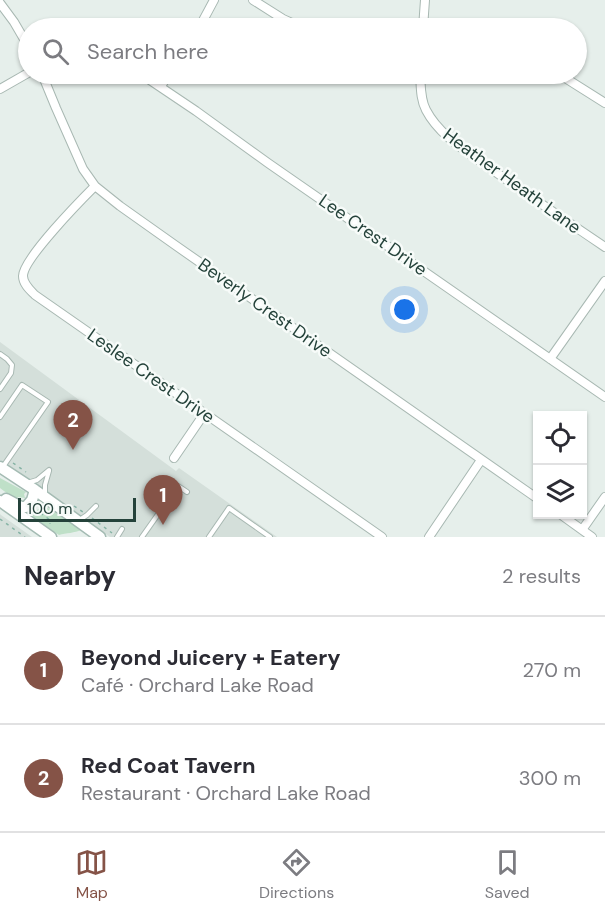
<!DOCTYPE html>
<meta charset="utf-8">
<style>
:root{--surface:#fff;--page:#f7f7f7;--text:#2b2b33;--muted:#7c7c81;--line:#e1e1e2;--accent:#855347}
body{margin:0;font-family:"DM Sans",sans-serif;background:var(--page);color:var(--text)}
.controls{position:absolute;right:18px;bottom:18px;display:grid;overflow:hidden;border-radius:0px;box-shadow:0 2px 4px #0004}
.controls button{width:54px;height:54px;display:grid;place-items:center;padding:0;border:0;border-bottom:2px solid var(--line);background:var(--surface);color:var(--text);font:30px sans-serif}
.scale{position:absolute;left:18px;bottom:15px;width:118px;box-sizing:border-box;padding-left:6px;border:3px solid #24423a;border-top:0;font-size:16px;line-height:21px;white-space:nowrap;color:#24423a;-webkit-text-stroke:4px #f7fbf9;paint-order:stroke}
.you{position:absolute;left:405px;top:310px;width:21px;height:21px;margin:-15px;border:4px solid #fff;border-radius:50%;background:#1a73e8;box-shadow:0 0 0 9px #1a73e833}
.badge{display:grid;place-items:center;width:39px;height:39px;border-radius:50%;background:var(--accent);color:#fff;font-size:20px;font-weight:700}
.pin{position:absolute;translate:-50% -50px;filter:drop-shadow(0 2px 3px #0008)}
.pin::after{content:'';position:absolute;top:32px;width:21px;height:18px;background:inherit;clip-path:polygon(0 0,100% 0,50% 100%)}
.list{margin:0;padding:0;list-style:none}
h2{display:flex;justify-content:space-between;align-items:center;height:78px;margin:0;padding:0 24px;font-size:26px}
h2 small{font-size:20px;font-weight:400;color:var(--muted)}
.list li{display:grid;grid-template-columns:39px 1fr auto;gap:18px;align-items:center;box-sizing:border-box;height:108px;padding:0 24px;border-top:2px solid var(--line)}
.list b{display:block;font-size:22px;white-space:nowrap}
.list p{margin:0;font-size:20px;white-space:nowrap;color:var(--muted)}
.list em{font-size:20px;font-style:normal;color:var(--muted)}
.icon{flex:none;width:33px;height:33px;fill:none;stroke:currentColor;stroke-width:2;stroke-linecap:round;stroke-linejoin:round}
.map{position:relative;flex:none;width:605px;height:537px;overflow:hidden}
.search{position:absolute;background:var(--surface);box-shadow:0 2px 4px #0004;left:18px;right:18px;top:18px;height:66px;display:flex;align-items:center;gap:15px;box-sizing:border-box;padding:0 21px;border-radius:33px;color:var(--muted);font-size:22px}
.sheet{height:294px;background:var(--surface)}
nav{display:flex;justify-content:space-around;align-items:center;box-sizing:border-box;height:84px;border-top:2px solid var(--line);background:var(--surface);font-size:16px;color:var(--muted)}
nav a{display:grid;justify-items:center;gap:3px}
nav .on{color:var(--accent)}
.map>svg:first-child{display:block}
.built{fill:#d4dfda}
.green{fill:#bfe0c8}
.lines{fill:none;stroke-linecap:round;stroke-linejoin:round}
.lane-casing{stroke:#a8b8b2;stroke-width:6}
.street-casing{stroke:#a8b8b2;stroke-width:10}
.secondary-casing{stroke:#a4bbb3;stroke-width:13}
.path{stroke:#86b3a5;stroke-width:1.5;stroke-dasharray:3 4.5;stroke-linecap:butt}
.lane{stroke:#fff;stroke-width:4}
.street{stroke:#fff;stroke-width:8}
.secondary{stroke:#fff;stroke-width:10}
.labels{text-anchor:middle;dominant-baseline:central;stroke-width:5;stroke-linejoin:round;paint-order:stroke}
.street-label{font-size:18px;fill:#24423a;stroke:#f7fbf9}
</style>
<div class="map">
<svg width="605" height="537" viewBox="0 0 605 537">
<rect width="100%" height="100%" fill="#e6efeb"/>
<path class="built" d="M0,342L176,471L179,468L277,537H110L0,460Z
M0,514L1,515L32,537H0Z"/>
<path class="green" d="M0,478L26,492L24,494L25,498L18,497L16,500L0,488Z
M42,504L81,530C75,533 66,533 59,535L30,515L40,508Z"/>
<g class="lines">
<defs>
<path id="lane" d="M0,354L7,359L12,365L11,373L0,389
M0,417L22,385L48,402L2,468
M27,483L37,480L49,470
M45,493V485L49,471
M81,519L87,515L96,506
M117,537L122,529
M142,537L178,486L187,492
M209,537L229,508L270,537"/>
<path id="street" d="M253,0L283,19L303,28
M0,3L14,22L28,46
M199,28L214,0
M423,28L425,0
M42,74L56,108L83,169L95,186L120,206L175,245L538,499
M141,74L196,111L268,163L605,397
M420,74C421,85 420,99 426,110C440,137 470,153 494,171C531,197 568,222 605,247
M559,74L605,103
M161,86L169,74
M0,89L28,73
M95,186C81,200 23,259 23,276C23,284 30,290 35,295L382,537
M550,359L605,281
M174,458L204,414
M560,514L592,537
M582,530L605,497
M429,537L481,460"/>
<path id="secondary" d="M0,467L35,490L100,537
M6,499L21,507H26L32,500L35,490
M0,501L51,537"/>
</defs>
<use href="#lane" class="lane-casing"/>
<use href="#street" class="street-casing"/>
<use href="#secondary" class="secondary-casing"/>
<path class="path" d="M13,463L26,472
M74,506L83,512
M43,508L39,512L50,520V524
M92,518L112,533
M0,519L25,537"/>
<use href="#lane" class="lane"/>
<use href="#street" class="street"/>
<use href="#secondary" class="secondary"/>
</g>
<g class="labels">
<g class="street-label">
<text transform="translate(512 181) rotate(36)">Heather Heath Lane</text>
<text transform="translate(373 235) rotate(35)">Lee Crest Drive</text>
<text transform="translate(265 308) rotate(35)">Beverly Crest Drive</text>
<text transform="translate(151 376) rotate(35)">Leslee Crest Drive</text>
</g>
</g>
</svg>
<div class="controls">
<button><svg class="icon" aria-label="locate" viewBox="0 0 24 24"><circle cx="12" cy="12" r="6"/><path d="M12 2v4M12 18v4M2 12h4M18 12h4"/></svg></button>
<button><svg class="icon" aria-label="layers" viewBox="0 0 24 24"><path d="M12 4l9 5-9 5-9-5zM3 14l9 5 9-5"/></svg></button>
</div>
<div class="scale">100 m</div>
<div class="you"></div>
<div class="pin badge" style="left:163px;top:525px">1</div>
<div class="pin badge" style="left:73px;top:450px">2</div>
<div class="search"><svg class="icon" aria-label="search" viewBox="0 0 24 24"><circle cx="10" cy="10" r="6"/><path d="M15 15l6 6"/></svg>Search here</div>
</div>
<section class="sheet">
<h2>Nearby<small>2 results</small></h2>
<ul class="list">
<li><span class="badge">1</span><div><b>Beyond Juicery + Eatery</b><p>Café · Orchard Lake Road</p></div><em>270 m</em></li>
<li><span class="badge">2</span><div><b>Red Coat Tavern</b><p>Restaurant · Orchard Lake Road</p></div><em>300 m</em></li>
</ul>
</section>
<nav>
<a class="on"><svg class="icon" aria-label="map" viewBox="0 0 24 24"><path d="M3 6l6-2 6 2 6-2v14l-6 2-6-2-6 2zM9 4v14M15 6v14"/></svg>Map</a>
<a><svg class="icon" aria-label="directions" viewBox="0 0 24 24"><path d="M12 3l9 9-9 9-9-9zM9 14v-3h6M13 9l2 2-2 2"/></svg>Directions</a>
<a><svg class="icon" aria-label="saved" viewBox="0 0 24 24"><path d="M7 4h10v16l-5-4-5 4z"/></svg>Saved</a>
</nav>
